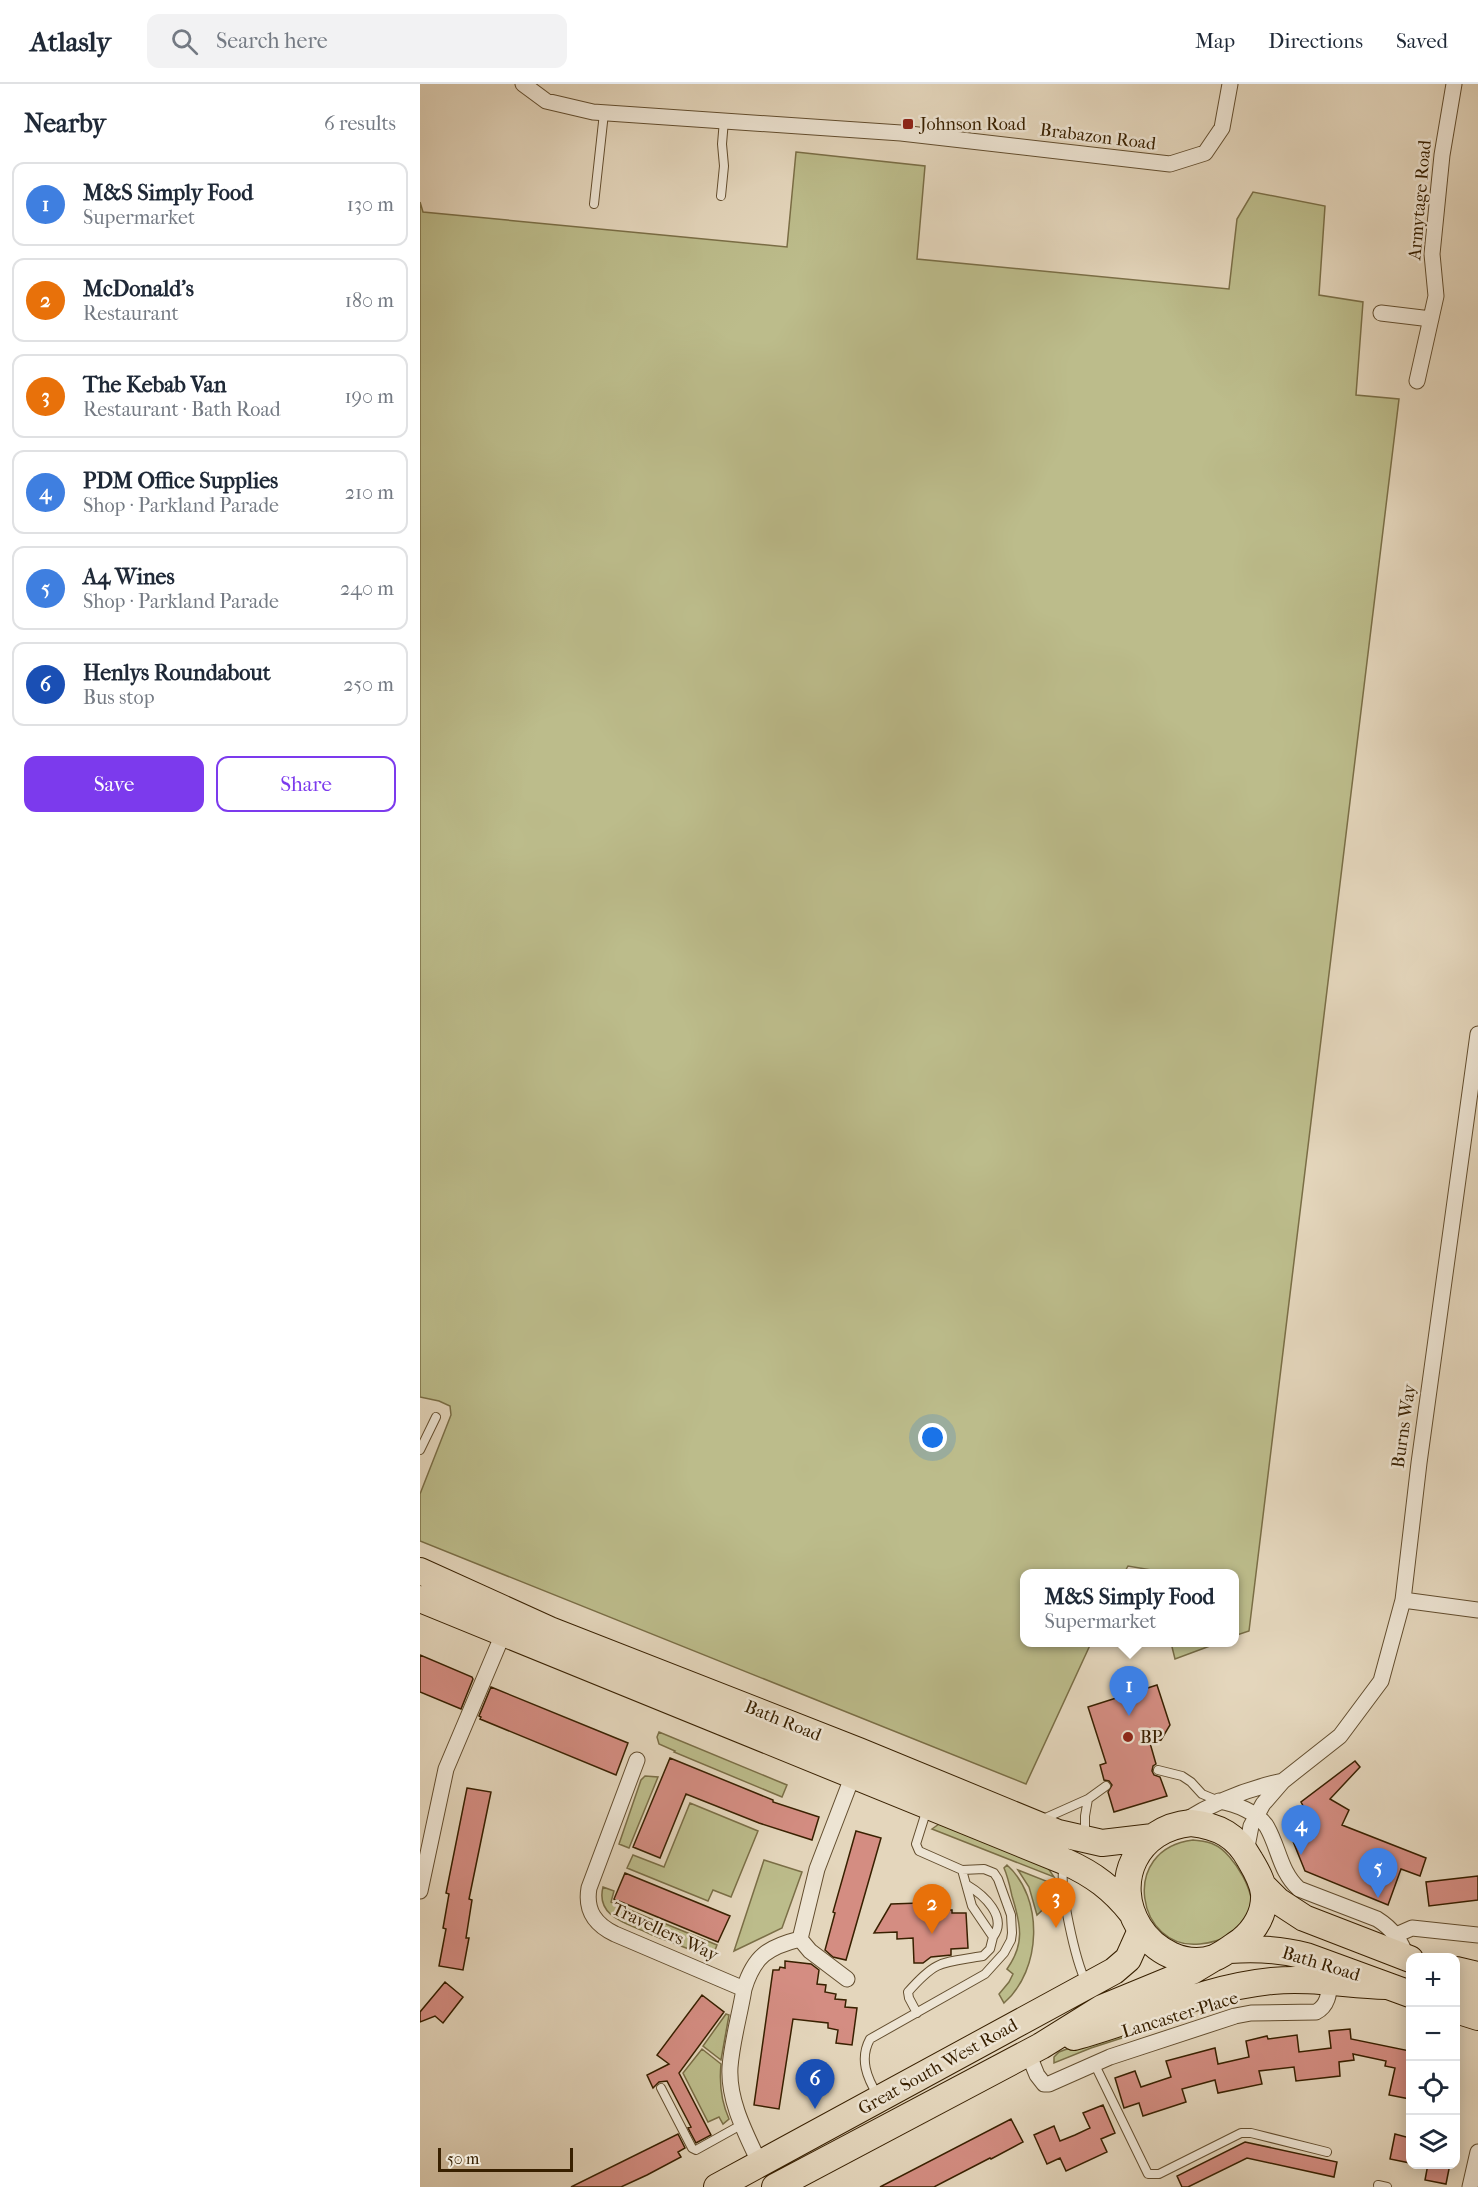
<!DOCTYPE html>
<meta charset="utf-8">
<style>
:root{--surface:#fff;--page:#f2f2f3;--text:#1f2937;--muted:#747a83;--line:#e0e1e3;--accent:#7c3aed}
body{margin:0;font-family:"IM FELL French Canon",serif;background:var(--page);color:var(--text)}
.controls{position:absolute;right:18px;bottom:18px;display:grid;overflow:hidden;border-radius:12px;box-shadow:0 3px 15px #0003}
.controls button{width:54px;height:54px;display:grid;place-items:center;padding:0;border:0;border-bottom:2px solid var(--line);background:var(--surface);color:var(--text);font:30px sans-serif}
.scale{position:absolute;left:18px;bottom:15px;width:135px;box-sizing:border-box;padding-left:6px;border:3px solid #382000;border-top:0;font-size:16px;line-height:21px;white-space:nowrap;color:#382000;-webkit-text-stroke:4px #ede4d3;paint-order:stroke}
.you{position:absolute;left:513px;top:1354px;width:21px;height:21px;margin:-15px;border:4px solid #fff;border-radius:50%;background:#1a73e8;box-shadow:0 0 0 9px #1a73e833}
.badge{display:grid;place-items:center;width:39px;height:39px;border-radius:50%;background:var(--accent);color:#fff;font-size:20px;font-weight:700}
.pin{position:absolute;translate:-50% -50px;filter:drop-shadow(0 2px 3px #0008)}
.pin::after{content:'';position:absolute;top:32px;width:21px;height:18px;background:inherit;clip-path:polygon(0 0,100% 0,50% 100%)}
.popup{position:absolute;left:600px;top:1485px;width:219px;height:78px;box-sizing:border-box;display:grid;place-content:center;border-radius:12px;background:var(--surface);filter:drop-shadow(0 2px 4px #0005);font-size:20px;white-space:nowrap;color:var(--muted)}
.popup b{font-size:22px;color:var(--text)}
.popup::after{content:'';position:absolute;left:50%;top:100%;margin-left:-12px;border:12px solid transparent;border-top-color:var(--surface)}
.list{margin:0;padding:0;list-style:none}
h2{display:flex;justify-content:space-between;align-items:center;height:78px;margin:0;padding:0 24px;font-size:26px}
h2 small{font-size:20px;font-weight:400;color:var(--muted)}
.list li{display:grid;grid-template-columns:39px 1fr auto;gap:18px;align-items:center;box-sizing:border-box;height:84px;margin:0 12px 12px;padding:0 12px;border:2px solid var(--line);border-radius:12px}
.list b{display:block;font-size:22px;white-space:nowrap}
.list p{margin:0;font-size:20px;white-space:nowrap;color:var(--muted)}
.list em{font-size:20px;font-style:normal;color:var(--muted)}
.actions{display:flex;gap:12px;padding:18px 24px}
.actions a{flex:1;padding:14px 0;border:2px solid var(--accent);border-radius:12px;text-align:center;font-size:21px;color:var(--accent)}
.actions .main{background:var(--accent);color:#fff}
.icon{flex:none;width:33px;height:33px;fill:none;stroke:currentColor;stroke-width:2;stroke-linecap:round;stroke-linejoin:round}
.map{position:relative;flex:none;width:1058px;height:2103px;overflow:hidden}
header{display:flex;align-items:center;gap:36px;box-sizing:border-box;height:84px;padding:0 30px;background:var(--surface);border-bottom:2px solid var(--line)}
header strong{font-size:28px}
nav{display:flex;gap:33px;margin-inline-start:auto;font-size:21px}
.search{width:420px;height:54px;background:var(--page);display:flex;align-items:center;gap:15px;box-sizing:border-box;padding:0 21px;border-radius:12px;color:var(--muted);font-size:22px}
main{display:flex}
aside{flex:1;background:var(--surface)}
.map>svg:first-child{display:block}
.green{fill:#bcbc8b;stroke:#7a6e46;stroke-width:1.5}
.building{fill:#d48d82;stroke:#382000;stroke-width:1.5}
.lines{fill:none;stroke-linecap:round;stroke-linejoin:round}
.service-casing{stroke:#634e2f;stroke-width:10}
.minor-casing{stroke:#634e2f;stroke-width:17}
.primary-casing{stroke:#382000;stroke-width:26}
.trunk-casing{stroke:#382000;stroke-width:28}
.service{stroke:#ede4d3;stroke-width:8}
.minor{stroke:#ede4d3;stroke-width:15}
.primary{stroke:#e4d6bc;stroke-width:24}
.trunk{stroke:#e4d6bc;stroke-width:26}
.poi-dot{fill:#8f2418;stroke:#ede4d3;stroke-width:2}
.labels{text-anchor:middle;dominant-baseline:central;stroke-width:5;stroke-linejoin:round;paint-order:stroke}
.poi-label{font-size:18px;fill:#382000;stroke:#ede4d3;text-anchor:start}
.street-label{font-size:18px;fill:#382000;stroke:#ede4d3}
</style>
<header>
<strong>Atlasly</strong>
<div class="search"><svg class="icon" aria-label="search" viewBox="0 0 24 24"><circle cx="10" cy="10" r="6"/><path d="M15 15l6 6"/></svg>Search here</div>
<nav><a>Map</a><a>Directions</a><a>Saved</a></nav>
</header>
<main>
<aside>
<h2>Nearby<small>6 results</small></h2>
<ul class="list">
<li><span class="badge" style="background:#3f7fe0">1</span><div><b>M&amp;S Simply Food</b><p>Supermarket</p></div><em>130 m</em></li>
<li><span class="badge" style="background:#e8710a">2</span><div><b>McDonald's</b><p>Restaurant</p></div><em>180 m</em></li>
<li><span class="badge" style="background:#e8710a">3</span><div><b>The Kebab Van</b><p>Restaurant · Bath Road</p></div><em>190 m</em></li>
<li><span class="badge" style="background:#3f7fe0">4</span><div><b>PDM Office Supplies</b><p>Shop · Parkland Parade</p></div><em>210 m</em></li>
<li><span class="badge" style="background:#3f7fe0">5</span><div><b>A4 Wines</b><p>Shop · Parkland Parade</p></div><em>240 m</em></li>
<li><span class="badge" style="background:#1a4fb4">6</span><div><b>Henlys Roundabout</b><p>Bus stop</p></div><em>250 m</em></li>
</ul>
<div class="actions"><a class="main">Save</a><a>Share</a></div>
</aside>
<div class="map">
<svg width="1058" height="2103" viewBox="0 0 1058 2103">
<rect width="100%" height="100%" fill="#e4d6bc"/>
<filter id="stains"><feTurbulence type="fractalNoise" baseFrequency=".00333" numOctaves="4"/><feColorMatrix values="0 0 0 0 .2 0 0 0 0 .09 0 0 0 0 .02 0 0 0 .5 -.17"/></filter>
<radialGradient id="worn" r=".72"><stop offset=".6" stop-color="#630" stop-opacity="0"/><stop offset="1" stop-color="#630" stop-opacity=".3"/></radialGradient>
<path class="green" d="M376,68L505,82L497,175L809,205L817,135L833,108L905,122L899,211L943,218L936,311L979,315L829,1547L814,1552V1490L738,1489L737,1487L708,1482L704,1489L604,1490V1558L671,1559L606,1700L0,1457V1410L31,1331L30,1322L19,1317L0,1313V118L3,128L367,163Z
M751,1559V1558L798,1559L755,1575Z
M239,1648L367,1701L362,1713L254,1668L255,1667L239,1660L237,1653Z
M225,1692L238,1693L209,1764L199,1760L221,1696Z
M270,1719L338,1747L311,1813L293,1806L288,1817L207,1784L213,1771L244,1783Z
M519,1740L628,1784L634,1793L512,1745Z
M773,1756C780,1757 788,1757 795,1761C813,1769 839,1812 830,1831C821,1849 800,1858 780,1860C717,1867 698,1765 773,1756Z
M344,1776L382,1788L362,1844L314,1867Z
M587,1781C624,1814 622,1886 584,1919L579,1910L589,1898L593,1890L587,1885C605,1860 601,1841 592,1812C590,1803 588,1793 584,1784Z
M598,1786L631,1799L634,1815L617,1831L609,1803Z
M183,1803L194,1807L191,1818L238,1838L232,1851C210,1840 175,1834 183,1803Z
M241,1838L297,1861L292,1874L235,1852Z
M306,1930L309,1931L301,1976L283,1962Z
M735,1932L737,1941L736,1943L671,1964L634,1979V1973L639,1968Z
M282,1965L301,1980C299,2000 301,2017 309,2035L303,2040L299,2033L288,2038L263,1989Z"/>
<path class="building" d="M0,1571L52,1593L53,1595L41,1625L0,1608Z
M737,1601L750,1641L741,1656L730,1659L736,1680L733,1682L732,1687L734,1691L740,1693L747,1712L694,1728L688,1708L692,1701L689,1697L684,1696L680,1681L686,1679L668,1623Z
M71,1603L208,1659L196,1691L60,1635L61,1633L59,1632Z
M250,1674L353,1716V1718L399,1733L392,1756L339,1739L266,1710L240,1774L213,1763Z
M935,1677L940,1683L910,1715L929,1726L922,1741L1006,1774L1000,1792L981,1785L968,1821L885,1787L864,1735L886,1727L881,1718Z
M47,1704L71,1708L49,1815L52,1816L46,1854H49L43,1886L19,1882L26,1845L23,1844L29,1810L26,1809Z
M436,1747L461,1754L426,1876L413,1873L405,1866L415,1829L413,1828Z
M205,1789L310,1832L298,1858L194,1815Z
M1058,1792V1816L1009,1822L1006,1798Z
M500,1819V1821L528,1820V1826H532V1829H546L548,1864L531,1865V1871L511,1873L503,1879H494L493,1854L477,1855V1848L454,1849L471,1820Z
M365,1877L391,1880L399,1886L397,1900L406,1901L405,1908L416,1910L415,1915L426,1916L425,1923L437,1924L432,1961L416,1959L418,1946L408,1944V1939L373,1935L359,2025L334,2021L353,1886H359L360,1883L365,1884Z
M25,1898L43,1913L23,1939L15,1932L0,1938V1928Z
M282,1911L304,1928L259,1989L291,2051L276,2059L268,2044L271,2043L247,1997L239,1998L233,2004L227,1991L249,1980L237,1971Z
M930,1945L931,1955L990,1967V2015L969,2011L975,1984L965,1982L966,1977L933,1970L934,1976L919,1978L920,1992L876,1997L874,1983L839,1987L842,2000L798,2009L795,1996L762,2005L766,2018L723,2032L719,2019L704,2024L695,1994L715,1987L721,2003L751,1993L746,1977L795,1964L798,1980L829,1973L826,1957L847,1952L848,1955L877,1951L879,1968L911,1964L909,1947Z
M683,2021L695,2049L681,2055L687,2068L646,2087L640,2074L627,2080L614,2051L634,2042L640,2057L655,2051L670,2044L663,2029Z
M591,2035L603,2058L571,2075L570,2074L514,2103H460Z
M258,2050L265,2064L258,2068L261,2073L227,2091L201,2103H151Z
M975,2050L990,2054V2079L970,2075Z
M825,2058L917,2078L914,2093L827,2074L768,2103H762L757,2092Z
M1008,2080H1030L1026,2100L1005,2096Z"/>
<g class="lines">
<defs>
<path id="service" d="M301,112L304,82L302,60L304,36
M174,120L184,29
M0,1366L16,1333
M738,1686L762,1692L771,1698L782,1710L799,1717
M621,1736L668,1715L686,1702
M665,1752V1732L668,1715
M644,1782C638,1802 656,1878 666,1898
M547,1801C564,1811 588,1833 573,1853
M497,1929L489,1914L488,1908C517,1875 522,1879 563,1872L570,1865L573,1853L552,1822L542,1786
M674,1979L728,2090H739L821,2049H831L907,2068
M241,2004L272,2064L276,2066L321,2041
M458,2012C447,1994 439,1975 450,1955L565,1890L584,1869L591,1856L592,1849L591,1831L578,1795L574,1789L564,1785L542,1786L499,1767L496,1760L507,1725
M958,2101L967,2103"/>
<path id="minor" d="M103,0L126,17L173,28L481,49L750,80L785,69L802,44L810,0
M961,229L1011,235
M997,297L1016,212L1012,170L1022,71L1034,0
M983,1516L1058,1526
M217,1676L169,1804C165,1827 176,1841 195,1850L324,1905C334,1872 348,1863 380,1855
M799,1717C815,1720 838,1728 847,1743C859,1764 860,1788 879,1805L957,1835C973,1845 981,1857 987,1874
M764,1737C796,1717 826,1705 863,1697
M826,1768L831,1742L843,1720L863,1697L920,1652L961,1597L983,1516L999,1379L1058,950
M0,1807L26,1685L83,1550
M976,1851L992,1844L1058,1851
M427,1895L390,1867L380,1855L397,1785L433,1691
M324,1905C320,1930 312,1957 310,1983C308,2017 326,2050 340,2080
M608,1969L617,1991L624,2000H629L690,1973L815,1932L831,1929L896,1928C910,1921 909,1905 911,1890
M1050,2103L1058,2068"/>
<path id="primary" d="M1036,1900L1058,1910"/>
<path id="trunk" d="M0,1487L130,1546L439,1667L638,1749L682,1759L733,1753
M0,1515L646,1778C673,1790 693,1805 712,1829
M771,1739C799,1742 817,1752 830,1776C836,1786 843,1798 844,1810C845,1829 835,1846 821,1857C812,1863 804,1870 794,1874C765,1884 734,1867 719,1843C691,1797 717,1744 771,1739Z
M843,1802L858,1817L884,1834L990,1875
M809,1866C836,1864 860,1865 886,1872L990,1910
M1036,1886L1058,1891
M1036,1926L1058,1933
M654,1953C721,1935 782,1904 852,1897C890,1893 928,1901 966,1902
M297,2103L694,1887L708,1875L721,1846
M355,2103L621,1962L682,1924L772,1887L792,1875"/>
</defs>
<use href="#service" class="service-casing"/>
<use href="#minor" class="minor-casing"/>
<use href="#primary" class="primary-casing"/>
<use href="#trunk" class="trunk-casing"/>
<use href="#service" class="service"/>
<use href="#minor" class="minor"/>
<use href="#primary" class="primary"/>
<use href="#trunk" class="trunk"/>
</g>
<g class="poi-dot">
<rect x="482" y="34" width="12" height="12" rx="3"/>
<circle cx="708" cy="1653" r="6"/>
</g>
<g class="labels">
<g class="poi-label">
<text x="500" y="40">Johnson Road</text>
<text x="720" y="1653">BP</text>
</g>
<g class="street-label">
<text transform="translate(678 53) rotate(7)">Brabazon Road</text>
<text transform="translate(1000 116) rotate(-85)">Armytage Road</text>
<text transform="translate(984 1342) rotate(-82)">Burns Way</text>
<text transform="translate(363 1637) rotate(22)">Bath Road</text>
<text transform="translate(245 1848) rotate(25)">Travellers Way</text>
<text transform="translate(901 1880) rotate(17)">Bath Road</text>
<text transform="translate(760 1931) rotate(-17)">Lancaster Place</text>
<text transform="translate(518 1983) rotate(-29)">Great South West Road</text>
</g>
</g>
<rect width="100%" height="100%" filter="url(#stains)"/>
<rect width="100%" height="100%" fill="url(#worn)"/>
</svg>
<div class="controls">
<button>+</button>
<button>−</button>
<button><svg class="icon" aria-label="locate" viewBox="0 0 24 24"><circle cx="12" cy="12" r="6"/><path d="M12 2v4M12 18v4M2 12h4M18 12h4"/></svg></button>
<button><svg class="icon" aria-label="layers" viewBox="0 0 24 24"><path d="M12 4l9 5-9 5-9-5zM3 14l9 5 9-5"/></svg></button>
</div>
<div class="scale">50 m</div>
<div class="you"></div>
<div class="pin badge" style="left:709px;top:1632px;background:#3f7fe0">1</div>
<div class="popup"><b>M&amp;S Simply Food</b>Supermarket</div>
<div class="pin badge" style="left:512px;top:1850px;background:#e8710a">2</div>
<div class="pin badge" style="left:636px;top:1844px;background:#e8710a">3</div>
<div class="pin badge" style="left:881px;top:1771px;background:#3f7fe0">4</div>
<div class="pin badge" style="left:958px;top:1814px;background:#3f7fe0">5</div>
<div class="pin badge" style="left:395px;top:2025px;background:#1a4fb4">6</div>
</div>
</main>
